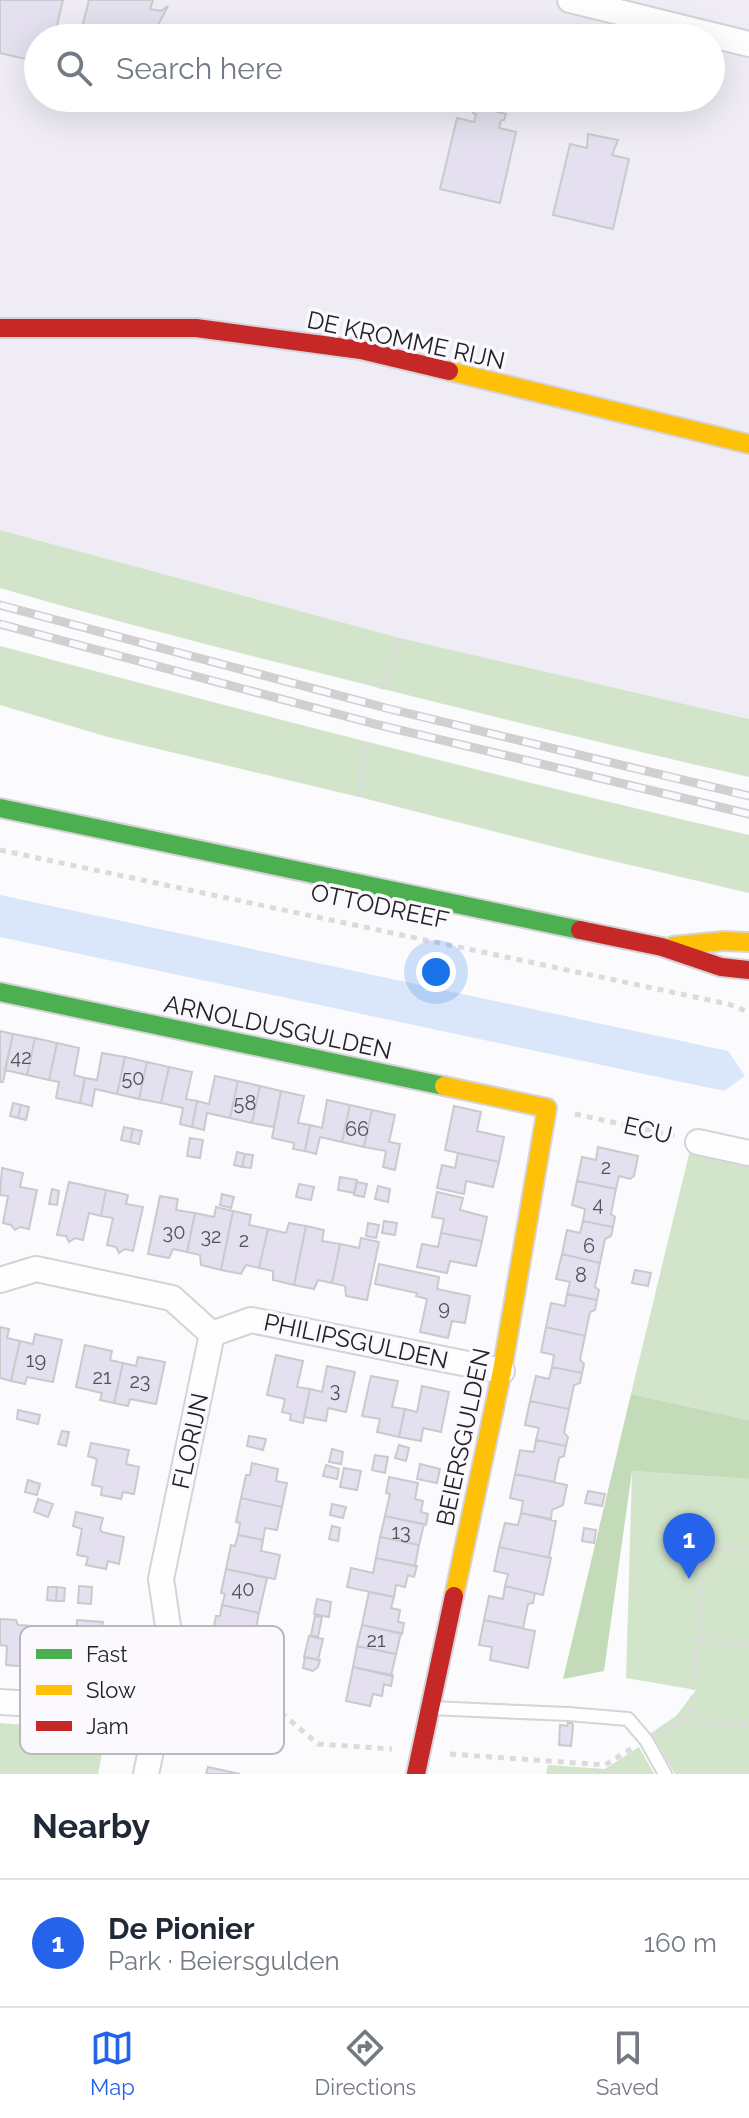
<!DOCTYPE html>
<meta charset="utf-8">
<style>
:root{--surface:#fff;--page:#f6f6f7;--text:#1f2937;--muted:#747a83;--line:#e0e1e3;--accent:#2563eb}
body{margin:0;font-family:Raleway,sans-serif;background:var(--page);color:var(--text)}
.you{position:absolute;left:436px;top:972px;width:28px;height:28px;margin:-20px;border:6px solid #fff;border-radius:50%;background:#1a73e8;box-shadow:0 0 0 12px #1a73e833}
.badge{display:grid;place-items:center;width:52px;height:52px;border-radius:50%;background:var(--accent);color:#fff;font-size:26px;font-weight:700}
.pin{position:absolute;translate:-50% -66px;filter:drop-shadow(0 2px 4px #0008)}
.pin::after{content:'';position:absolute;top:42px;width:28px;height:24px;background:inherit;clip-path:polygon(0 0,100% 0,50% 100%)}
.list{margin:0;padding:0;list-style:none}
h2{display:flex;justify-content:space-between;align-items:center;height:104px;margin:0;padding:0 32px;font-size:34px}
h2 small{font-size:26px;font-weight:400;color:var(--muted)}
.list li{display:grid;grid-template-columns:52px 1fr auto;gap:24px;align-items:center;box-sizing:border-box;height:128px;padding:0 32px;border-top:2px solid var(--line)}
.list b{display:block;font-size:30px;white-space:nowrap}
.list p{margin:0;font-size:26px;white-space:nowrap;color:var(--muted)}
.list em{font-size:26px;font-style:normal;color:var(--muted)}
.icon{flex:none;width:44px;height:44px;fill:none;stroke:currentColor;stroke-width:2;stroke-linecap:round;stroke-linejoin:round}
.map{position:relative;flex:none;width:749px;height:1774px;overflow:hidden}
.search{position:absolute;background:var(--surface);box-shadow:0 8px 32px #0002;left:24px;right:24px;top:24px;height:88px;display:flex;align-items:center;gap:20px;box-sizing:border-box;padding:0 28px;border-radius:44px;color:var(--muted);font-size:30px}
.sheet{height:232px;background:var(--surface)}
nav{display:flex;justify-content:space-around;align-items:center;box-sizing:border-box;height:112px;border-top:2px solid var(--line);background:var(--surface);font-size:22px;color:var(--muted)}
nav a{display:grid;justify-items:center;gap:4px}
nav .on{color:var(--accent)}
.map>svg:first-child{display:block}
.built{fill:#efecf5;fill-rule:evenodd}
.green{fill:#d2e5ca}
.forest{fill:#c3dbb8}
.water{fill:#dae6fa}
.building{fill:#e4e0ef;stroke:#cac9cc;stroke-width:2}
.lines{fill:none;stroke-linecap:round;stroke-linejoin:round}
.lane-casing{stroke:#d4d3d6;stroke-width:16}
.street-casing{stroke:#d4d3d6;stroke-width:28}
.fast-casing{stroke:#d4d3d6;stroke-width:22}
.slow-casing{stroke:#d4d3d6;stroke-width:22}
.jam-casing{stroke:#d4d3d6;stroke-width:22}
.path{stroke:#dbdbdb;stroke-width:5;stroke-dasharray:6 6;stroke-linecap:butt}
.lane{stroke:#fefeff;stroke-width:12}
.street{stroke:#fefeff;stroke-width:24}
.fast{stroke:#4caf50;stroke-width:18}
.slow{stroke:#ffc107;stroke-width:18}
.jam{stroke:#c62828;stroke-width:18}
.rail-casing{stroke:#d0d0d1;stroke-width:9}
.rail{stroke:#fbf9fe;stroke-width:6;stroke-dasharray:18;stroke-linecap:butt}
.labels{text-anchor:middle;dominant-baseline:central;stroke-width:7;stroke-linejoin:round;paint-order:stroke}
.number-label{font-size:20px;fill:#535258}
.street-label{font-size:24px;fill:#232225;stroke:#fbf9fe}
.key{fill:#fbf9fe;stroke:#bab8bd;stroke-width:2}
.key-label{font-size:22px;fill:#232225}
</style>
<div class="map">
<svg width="749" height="1774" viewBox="0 0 749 1774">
<rect width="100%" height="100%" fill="#fbfafd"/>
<path class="built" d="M0,0H749V719L400,638L0,530ZM38,38H711V98H38Z"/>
<path class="green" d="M0,530L400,638L749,719V777C603,744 457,708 312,671C207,645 103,618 0,588Z
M0,646C249,712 498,777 749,835V893L583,854L359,797L108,737L0,705Z
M690,1150L749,1163V1420L631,1394Z
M632,1471L749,1479V1774H675L651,1733L676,1716L696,1690L626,1678Z
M80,1721L108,1722L98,1774H0V1723L69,1728Z
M639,1747L654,1774H546L548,1765L605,1769Z"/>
<path class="forest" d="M631,1394L749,1420V1479L632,1471L604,1671L563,1679Z"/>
<path class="water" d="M0,895L728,1051L745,1076L724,1091L0,937Z"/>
<path class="building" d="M0,0H63L54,38H38V62L0,53Z
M89,0H153L150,9L161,11L168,6L156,29L146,26L144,38H93L80,35Z
M474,106L506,114L504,120H501L499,128L516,132L500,203L440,189L457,118L474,122L476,114L473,113Z
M588,134L618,140L612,155L629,159L613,229L553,215L570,144L587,148Z
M0,1031L13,1034L3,1082H0Z
M13,1034L35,1038L27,1075L5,1070Z
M35,1038L57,1043L49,1080L27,1075Z
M57,1043L79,1048L74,1075L85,1078L80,1103L56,1098L59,1082L49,1080Z
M102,1053L125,1057L117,1094L95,1089L92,1106L80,1103L85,1078L97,1080Z
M125,1057L147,1062L139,1099L117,1094Z
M147,1062L169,1067L161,1103L139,1099Z
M169,1067L192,1072L186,1099L197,1101L192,1127L180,1124L183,1108L161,1103Z
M215,1076L238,1081L230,1118L207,1113L204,1130L192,1127L197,1101L209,1104Z
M238,1081L260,1086L252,1123L230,1118Z
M260,1086L281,1091L274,1127L252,1123Z
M281,1091L304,1096L298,1123L310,1125L305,1151L293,1149L294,1143L272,1138Z
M327,1100L350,1105L342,1142L320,1137L316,1154L305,1151L310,1125L322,1128Z
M13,1103L21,1105L18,1118L10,1116Z
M21,1105L29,1107L26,1120L18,1118Z
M350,1105L372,1110L364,1147L342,1142Z
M454,1106L481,1112L477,1131L504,1137L499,1162L445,1150Z
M372,1110L395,1115L389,1142L400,1144L395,1170L383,1167L386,1151L364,1147Z
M124,1127L133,1129L130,1142L121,1140Z
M133,1129L142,1131L139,1144L130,1142Z
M190,1138L203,1140L200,1158L187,1156Z
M598,1147L638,1156L634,1176L630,1179L619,1176L616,1189L577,1181L582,1157L596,1160Z
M237,1152L245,1154L242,1167L234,1165Z
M458,1153L499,1162L493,1187L466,1181L464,1194L437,1188L442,1165L455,1168Z
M245,1154L253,1155L251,1168L242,1167Z
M2,1168L23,1173L20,1187L37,1190L29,1229L20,1227L15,1230L11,1225L3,1223L8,1196L0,1195Z
M340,1177L357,1180L354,1193L338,1190Z
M577,1181L616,1189L611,1214L615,1217L613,1227L583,1221L585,1209L572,1205Z
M69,1182L106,1190L101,1216L89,1213L83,1240L75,1238L69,1242L66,1236L57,1235Z
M357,1182L367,1184L364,1197L354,1195Z
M299,1184L314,1187L311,1200L296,1197Z
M378,1186L390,1189L388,1202L375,1199Z
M52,1189L59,1191L57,1205L49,1204Z
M106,1190L128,1195L126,1204L143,1207L133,1251L125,1249L119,1253L116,1247L107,1245L113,1218L101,1216Z
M437,1192L463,1198L460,1210L487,1217L482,1241L441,1233L444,1219L432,1217Z
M222,1194L234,1197L231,1208L220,1205Z
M160,1196L178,1199L176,1210L195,1213L187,1252L173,1249L169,1258L148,1254Z
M216,1207L233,1211L221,1270L201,1265L200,1255L187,1252L195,1213L214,1217Z
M233,1211L251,1215L249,1225L268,1229L259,1268L246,1265L241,1274L221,1270Z
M384,1221L397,1223L395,1235L382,1233Z
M583,1221L613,1227L611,1236L605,1239L600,1263L562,1254L567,1230L580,1233Z
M289,1223L306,1226L294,1285L273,1280V1271L259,1268L268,1229L286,1233Z
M368,1223L379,1225L376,1238L366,1236Z
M306,1226L324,1230L322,1241L340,1244L332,1283L318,1280L314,1289L294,1285Z
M441,1233L482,1241L476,1266L450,1261L447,1273L417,1267L422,1244L438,1247Z
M361,1238L379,1242L367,1300L346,1296L345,1286L332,1283L340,1244L359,1248Z
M562,1254L600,1263L595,1287L599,1290L597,1300L567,1294L570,1282L556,1279Z
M379,1264L439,1277L437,1289L470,1296L465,1323L452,1321L448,1338L420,1332L427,1299L416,1296L417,1293L375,1284Z
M635,1270L651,1273L648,1286L632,1283Z
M567,1294L597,1300L595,1310L590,1312L585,1336L546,1327L551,1303L565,1306Z
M0,1327L9,1329L7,1338L20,1341L11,1381L0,1378Z
M546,1327L585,1336L580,1360L584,1364L582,1373L552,1367L554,1355L541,1352Z
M35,1334L62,1340L53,1382L27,1377L25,1384L11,1381L20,1341L33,1344Z
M85,1345L112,1351L110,1360L123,1363L114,1403L100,1400L102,1393L76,1387Z
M276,1355L303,1361L297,1387L310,1389L303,1423L290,1420L291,1414L282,1412L285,1399L267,1395Z
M138,1357L165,1362L156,1404L130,1399L128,1406L114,1403L123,1363L136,1366Z
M327,1366L355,1372L346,1412L328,1408L326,1421L304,1417L310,1389L322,1392Z
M552,1367L582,1373L580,1383L574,1385L569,1409L530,1401L536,1376L549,1379Z
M371,1376L398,1381L392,1407L405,1409L399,1437L377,1432L380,1419L362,1416Z
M422,1386L449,1392L441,1432L423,1428L421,1441L399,1437L405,1409L417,1412Z
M530,1401L569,1409L564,1433L568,1437L566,1446L536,1440L539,1428L525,1425Z
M18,1410L40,1415L38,1424L17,1419Z
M62,1431L69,1432L66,1446L58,1444Z
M249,1436L266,1439L263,1450L247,1446Z
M536,1440L566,1446L564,1456L559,1458L554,1482L515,1474L520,1450L534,1452Z
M91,1443L129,1450L126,1464L139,1467L134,1494L123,1492L121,1499L101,1495L102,1487L92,1485L97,1459L88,1456Z
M399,1445L409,1448L406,1461L395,1458Z
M332,1449L343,1452L341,1464L329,1462Z
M375,1455L388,1457L385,1473L372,1470Z
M252,1463L278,1469L276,1481L287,1483L282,1507L241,1498L246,1475H250Z
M420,1464L440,1469L437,1483L417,1479Z
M326,1465L339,1469L337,1479L323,1476Z
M344,1468L361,1471L357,1490L340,1487Z
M515,1474L567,1485L563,1505L552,1510L551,1519L521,1513L523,1501L510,1498Z
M389,1477L418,1483L415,1499L423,1501L421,1512L428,1514L426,1525L385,1516L390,1494L386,1493Z
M28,1480L40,1484L37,1495L25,1492Z
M588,1491L605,1494L602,1506L585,1503Z
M241,1498L282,1507L277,1530L265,1528L263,1540L238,1535L240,1523L236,1522Z
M38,1499L53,1504L48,1517L34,1512Z
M332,1504L346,1507L343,1518L330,1515Z
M76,1512L103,1518L100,1529L102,1532L124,1537L119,1564L108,1561L106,1569L86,1565L88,1557L77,1555L82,1529L73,1526Z
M521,1513L556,1521L549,1557L551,1558L499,1547L505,1523L518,1525Z
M385,1516L424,1524L419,1545L380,1537Z
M332,1526L340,1528L338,1541L329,1539Z
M584,1528L596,1530L594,1543L582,1541Z
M238,1535L263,1540L261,1551L280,1555L275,1579L226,1569L231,1545L235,1546Z
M380,1537L419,1545L415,1566L376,1558Z
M499,1547L551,1558L543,1595L505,1586L508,1574L494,1571Z
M376,1558L417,1566L414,1577L408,1575L405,1587L396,1585L394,1597L347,1587L351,1568L373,1573Z
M226,1569L267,1578L259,1613L222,1605L225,1594L221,1593Z
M79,1586L92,1587L91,1604L78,1603Z
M505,1586L535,1593L533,1603L528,1604L523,1628L484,1620L489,1596L503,1599Z
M48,1587H57L56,1601L47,1600Z
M57,1587L65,1588L64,1601H56Z
M369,1592L394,1597L391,1608L400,1610L398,1622L404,1623L402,1634L362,1625Z
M317,1599L331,1602L329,1617L314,1614Z
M222,1605L259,1613L252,1648L211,1640L216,1616H220Z
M315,1616L322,1617L318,1637L311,1635Z
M0,1619L16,1620L18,1625L32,1626L29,1667L6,1665L7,1646L0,1645Z
M77,1620L103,1622L102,1626L112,1627L110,1659H98L97,1671L74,1670Z
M484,1620L535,1631L528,1668L490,1660L492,1647L479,1645Z
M362,1625L401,1633L396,1654L357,1646Z
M309,1636L323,1639L318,1660L304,1657Z
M357,1646L396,1654L391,1676L353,1667Z
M305,1657L320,1660L318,1667L313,1671L303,1668Z
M353,1667L393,1675L391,1686L384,1684L382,1696L373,1694L370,1706L346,1701Z
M568,1723H572L573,1726L571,1746L559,1745L560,1725L567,1726Z
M208,1767L240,1774H206Z"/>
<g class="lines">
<defs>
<path id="lane" d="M430,1708L568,1714L628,1719L646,1740L665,1774"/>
<path id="street" d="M570,0L749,44
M698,1142L749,1153
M0,1280L36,1269L172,1298L212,1334
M212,1334L251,1320L502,1371
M0,1702L159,1711
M146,1774L172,1653L161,1579L212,1334"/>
<path id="fast" d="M0,808L580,930
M0,992L444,1086"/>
<path id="slow" d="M449,371L749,444
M673,946L723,941L749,942
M444,1086L547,1108L502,1371L454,1596"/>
<path id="jam" d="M0,328H196L361,350L449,371
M580,930L662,947L721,967L749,970
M416,1774L454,1596"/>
</defs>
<use href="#lane" class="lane-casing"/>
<use href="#street" class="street-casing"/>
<use href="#fast" class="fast-casing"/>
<use href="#slow" class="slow-casing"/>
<use href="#jam" class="jam-casing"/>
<path class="path" d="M381,689L400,638
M359,797L366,742
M0,850L728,1004L749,1012
M575,1114L675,1136
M697,1642L749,1645
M184,1712L285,1716L318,1744L392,1749
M679,1720L692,1708L704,1548L749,1551
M660,1731L679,1720L749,1725
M450,1754L605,1765L631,1749"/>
<use href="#lane" class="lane"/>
<use href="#street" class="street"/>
<use href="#fast" class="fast"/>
<use href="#slow" class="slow"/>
<use href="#jam" class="jam"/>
<defs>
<path id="rail" d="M0,605L386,708L749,796
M0,624L371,723L749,814"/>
</defs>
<use href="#rail" class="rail-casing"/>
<use href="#rail" class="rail"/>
</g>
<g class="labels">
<g class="number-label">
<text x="21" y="1057">42</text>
<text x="133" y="1078">50</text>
<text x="245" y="1103">58</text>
<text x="357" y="1129">66</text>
<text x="606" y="1167">2</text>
<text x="598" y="1204">4</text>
<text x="174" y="1232">30</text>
<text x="211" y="1236">32</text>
<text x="244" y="1240">2</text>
<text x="589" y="1246">6</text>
<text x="581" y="1275">8</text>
<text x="444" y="1308">9</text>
<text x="36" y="1360">19</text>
<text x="102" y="1377">21</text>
<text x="140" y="1381">23</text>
<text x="335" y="1390">3</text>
<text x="401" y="1532">13</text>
<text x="243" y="1589">40</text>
<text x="376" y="1640">21</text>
</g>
<g class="street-label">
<text transform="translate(406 340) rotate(12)">DE KROMME RIJN</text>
<text transform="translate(380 906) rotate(12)">OTTODREEF</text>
<text transform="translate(278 1027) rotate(12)">ARNOLDUSGULDEN</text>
<text transform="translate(648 1130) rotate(13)">ECU</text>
<text transform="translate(356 1341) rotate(12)">PHILIPSGULDEN</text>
<text transform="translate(463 1437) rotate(-78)">BEIERSGULDEN</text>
<text transform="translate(190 1441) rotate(-78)">FLORIJN</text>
</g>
</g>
<rect x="20" y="1626" width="264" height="128" rx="12" class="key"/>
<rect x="36" y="1649" width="36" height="10" fill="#4caf50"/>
<rect x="36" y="1685" width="36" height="10" fill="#ffc107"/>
<rect x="36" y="1721" width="36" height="10" fill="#c62828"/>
<g class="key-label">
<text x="86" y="1662">Fast</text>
<text x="86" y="1698">Slow</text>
<text x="86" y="1734">Jam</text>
</g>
</svg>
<div class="you"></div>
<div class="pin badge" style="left:689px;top:1579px">1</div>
<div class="search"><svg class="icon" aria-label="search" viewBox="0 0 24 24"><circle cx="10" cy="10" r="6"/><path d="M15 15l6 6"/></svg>Search here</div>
</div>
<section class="sheet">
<h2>Nearby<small></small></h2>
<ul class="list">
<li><span class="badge">1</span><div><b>De Pionier</b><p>Park · Beiersgulden</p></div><em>160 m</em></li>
</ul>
</section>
<nav>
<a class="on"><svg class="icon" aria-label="map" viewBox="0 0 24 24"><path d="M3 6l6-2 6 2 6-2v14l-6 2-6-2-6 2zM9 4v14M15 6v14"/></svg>Map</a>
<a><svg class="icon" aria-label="directions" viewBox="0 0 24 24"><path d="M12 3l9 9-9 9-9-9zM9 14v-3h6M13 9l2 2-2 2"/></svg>Directions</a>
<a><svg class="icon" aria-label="saved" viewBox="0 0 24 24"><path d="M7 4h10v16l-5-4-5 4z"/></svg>Saved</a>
</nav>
